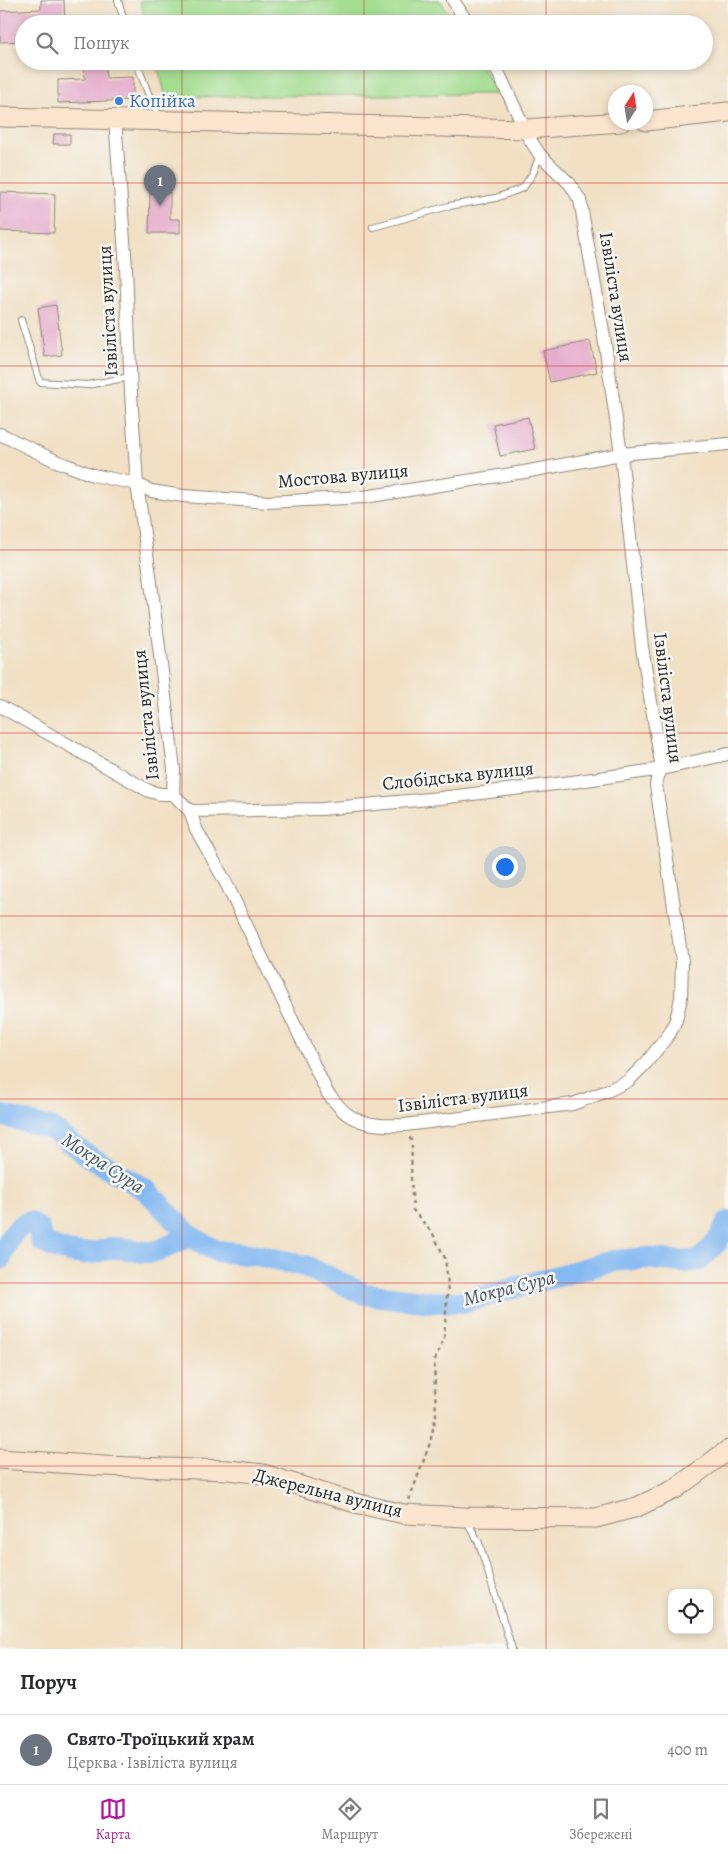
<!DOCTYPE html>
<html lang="uk">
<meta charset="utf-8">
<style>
:root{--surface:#fff;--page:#f7f7f7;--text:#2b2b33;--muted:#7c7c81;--line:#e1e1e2;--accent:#b5179e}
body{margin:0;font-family:Alegreya,serif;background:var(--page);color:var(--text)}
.controls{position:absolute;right:15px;bottom:15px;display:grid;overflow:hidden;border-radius:10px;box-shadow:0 2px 8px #0003}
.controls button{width:45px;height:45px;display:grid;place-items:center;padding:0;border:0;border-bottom:1px solid var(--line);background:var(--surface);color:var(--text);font:25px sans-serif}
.compass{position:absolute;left:608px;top:85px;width:45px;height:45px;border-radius:50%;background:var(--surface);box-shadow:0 2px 8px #0003;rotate:12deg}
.you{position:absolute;left:504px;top:866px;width:18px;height:18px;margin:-12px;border:4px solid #fff;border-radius:50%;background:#1a73e8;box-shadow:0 0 0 8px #1a73e833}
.badge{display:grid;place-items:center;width:32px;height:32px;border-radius:50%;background:var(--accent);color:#fff;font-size:16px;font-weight:700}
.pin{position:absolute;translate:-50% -41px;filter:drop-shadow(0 1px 2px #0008)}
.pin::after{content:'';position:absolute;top:26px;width:18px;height:15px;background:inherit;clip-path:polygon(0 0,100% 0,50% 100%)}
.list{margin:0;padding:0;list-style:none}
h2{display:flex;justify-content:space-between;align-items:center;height:65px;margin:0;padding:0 20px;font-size:21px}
h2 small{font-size:16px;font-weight:400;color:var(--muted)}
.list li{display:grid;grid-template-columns:32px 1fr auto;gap:15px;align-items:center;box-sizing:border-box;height:70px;padding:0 20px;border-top:1px solid var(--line)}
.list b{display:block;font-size:19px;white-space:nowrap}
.list p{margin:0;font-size:16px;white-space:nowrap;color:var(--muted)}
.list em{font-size:16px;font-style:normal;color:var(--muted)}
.icon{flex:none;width:28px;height:28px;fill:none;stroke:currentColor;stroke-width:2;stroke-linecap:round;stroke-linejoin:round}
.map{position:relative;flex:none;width:728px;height:1649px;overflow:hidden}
.search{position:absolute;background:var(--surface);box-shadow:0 2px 8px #0003;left:15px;right:15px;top:15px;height:55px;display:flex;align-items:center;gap:12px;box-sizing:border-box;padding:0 18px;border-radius:28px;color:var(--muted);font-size:19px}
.sheet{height:135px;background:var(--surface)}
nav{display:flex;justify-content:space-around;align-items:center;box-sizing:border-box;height:70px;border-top:1px solid var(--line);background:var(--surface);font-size:14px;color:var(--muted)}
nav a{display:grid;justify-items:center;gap:2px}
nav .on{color:var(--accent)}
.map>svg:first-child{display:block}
.green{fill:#a3dd8f;stroke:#67845d}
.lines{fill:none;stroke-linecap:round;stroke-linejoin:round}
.river{stroke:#84b9f2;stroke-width:22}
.building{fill:#e6b0cd}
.lane-casing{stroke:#8e8678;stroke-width:8}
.street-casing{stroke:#8e8678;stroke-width:14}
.secondary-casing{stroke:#8e8678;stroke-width:21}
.path{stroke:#8e8678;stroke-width:2.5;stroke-dasharray:4 4;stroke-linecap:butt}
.lane{stroke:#fff;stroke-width:6}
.street{stroke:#fff;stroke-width:12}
.secondary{stroke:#fce5cf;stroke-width:19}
.grid{fill:none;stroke:#d62828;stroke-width:1;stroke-opacity:0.55}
.shop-dot{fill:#3f7fe0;stroke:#f6f6f2;stroke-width:2}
.labels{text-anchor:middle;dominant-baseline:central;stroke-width:5;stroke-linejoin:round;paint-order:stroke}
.shop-label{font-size:19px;fill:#366cbe;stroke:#f6f6f2;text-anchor:start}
.street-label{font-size:19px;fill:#2b2b2b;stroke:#f6f6f2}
.water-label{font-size:20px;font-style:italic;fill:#465667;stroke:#f6f6f2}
</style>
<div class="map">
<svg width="728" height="1649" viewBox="0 0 728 1649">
<rect width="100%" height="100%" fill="#f6f6f2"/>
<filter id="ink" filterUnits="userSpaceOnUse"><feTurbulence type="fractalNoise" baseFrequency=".02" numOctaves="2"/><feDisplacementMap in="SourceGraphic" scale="10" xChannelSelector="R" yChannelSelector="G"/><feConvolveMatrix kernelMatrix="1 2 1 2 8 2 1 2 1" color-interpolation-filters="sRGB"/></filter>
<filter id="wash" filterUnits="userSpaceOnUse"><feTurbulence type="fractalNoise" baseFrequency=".0096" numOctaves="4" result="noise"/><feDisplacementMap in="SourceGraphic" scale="20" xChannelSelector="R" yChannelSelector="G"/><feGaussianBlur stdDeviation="1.12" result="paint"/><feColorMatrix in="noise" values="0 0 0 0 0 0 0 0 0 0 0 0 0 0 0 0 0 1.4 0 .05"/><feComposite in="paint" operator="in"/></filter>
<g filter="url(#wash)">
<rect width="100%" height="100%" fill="#f1e0c4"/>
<path class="green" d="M140,0H440L455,24H146Z
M156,61H478L498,94L166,97Z"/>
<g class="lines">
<path class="river" d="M0,1115L52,1129L85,1154L146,1190L190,1236L216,1251L257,1255L305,1266L364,1294L430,1302H463L613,1261L646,1258L681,1262L700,1260L717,1242L728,1222
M0,1259C8,1244 12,1227 29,1222L39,1229L42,1242C57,1250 72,1255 90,1253C97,1253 105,1249 113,1248C125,1247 139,1253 151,1252C165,1251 177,1240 190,1236"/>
</g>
<g id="blocks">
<path class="building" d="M41,0H64L65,24H24V41L0,42V11L41,9Z
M84,61H105L106,78L133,77V100L58,103V80L85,79Z
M54,134H70V144H53Z
M0,192L55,194L54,233L0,231Z
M150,192H170V219H180V233H149Z
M56,305L62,355L45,357L38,308Z
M590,341L597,372L550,382L543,351Z
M528,417L535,449L500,456L493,424Z"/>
</g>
</g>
<g filter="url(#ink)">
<use href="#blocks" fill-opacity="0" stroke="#8e8678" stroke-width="1"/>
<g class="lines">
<defs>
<path id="lane" d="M118,0L125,24
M136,61L148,93L160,118
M373,227L449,206L496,198L523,188L533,173L540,155
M21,320L40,382L87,385L130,377
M467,1521L479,1543L512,1649"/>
<path id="street" d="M453,0L468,24
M115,119L126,268L131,394L137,484L150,575L174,769L173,794L190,811L196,829L226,883L328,1094C334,1100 340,1109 347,1114C363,1126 386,1126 405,1125L573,1104L607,1091L628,1081L646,1063L670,1033L676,1020L681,998L682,961L656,785L658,776L662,769L642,647L621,454L604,337L580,200L570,184L540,155L529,138L500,76L491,61
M0,434L56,461L93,475L137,484L151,491L183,496L268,502L364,497L524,472L621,454L728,444
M0,706L149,791L160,794H173
M190,811L322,809L440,798L572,782L662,769L728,754"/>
<path id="secondary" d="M0,117L526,129L621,122
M646,121L728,112
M0,1459L104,1466L229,1470L263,1474L355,1503L404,1514L465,1517L596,1518L637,1507L675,1489L728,1450"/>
</defs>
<use href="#lane" class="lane-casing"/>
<use href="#street" class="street-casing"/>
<use href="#secondary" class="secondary-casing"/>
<path class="path" d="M409,1500L430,1443L436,1415L434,1362L444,1338L448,1284L445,1258L433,1234L413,1210L411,1179L412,1142L409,1136"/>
<use href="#lane" class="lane"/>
<use href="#street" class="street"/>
<use href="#secondary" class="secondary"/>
</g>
</g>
<path class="grid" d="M182,0V24M364,0V24M546,0V24M182,61V1649M364,61V1649M546,61V1649M0,183H728M0,366H728M0,550H728M0,733H728M0,916H728M0,1099H728M0,1283H728M0,1466H728"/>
<circle class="shop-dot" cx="119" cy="101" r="5"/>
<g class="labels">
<g class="shop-label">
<text x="129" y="101">Копійка</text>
</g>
<g class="street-label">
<text transform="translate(616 297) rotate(81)">Ізвіліста вулиця</text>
<text transform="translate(108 311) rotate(-93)">Ізвіліста вулиця</text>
<text transform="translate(343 476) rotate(-5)">Мостова вулиця</text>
<text transform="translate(668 698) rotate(83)">Ізвіліста вулиця</text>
<text transform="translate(146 715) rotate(-96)">Ізвіліста вулиця</text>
<text transform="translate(458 776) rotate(-6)">Слобідська вулиця</text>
<text transform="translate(463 1098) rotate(-7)">Ізвіліста вулиця</text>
<text transform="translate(328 1493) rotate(14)">Джерельна вулиця</text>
</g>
<g class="water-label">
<text transform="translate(103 1163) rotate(33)">Мокра Сура</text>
<text transform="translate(509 1288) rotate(-14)">Мокра Сура</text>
</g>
</g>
</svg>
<div class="controls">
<button><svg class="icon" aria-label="locate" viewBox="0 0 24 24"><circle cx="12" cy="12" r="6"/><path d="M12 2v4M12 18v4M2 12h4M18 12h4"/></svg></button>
</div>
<svg class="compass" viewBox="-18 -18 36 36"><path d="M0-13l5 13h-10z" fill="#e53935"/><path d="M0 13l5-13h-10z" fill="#7c7c81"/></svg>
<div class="you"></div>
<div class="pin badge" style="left:160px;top:206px;background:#6b7280">1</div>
<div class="search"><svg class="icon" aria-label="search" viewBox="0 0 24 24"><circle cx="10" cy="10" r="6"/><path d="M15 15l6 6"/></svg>Пошук</div>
</div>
<section class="sheet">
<h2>Поруч<small></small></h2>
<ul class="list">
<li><span class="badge" style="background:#6b7280">1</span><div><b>Свято-Троїцький храм</b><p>Церква · Ізвіліста вулиця</p></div><em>400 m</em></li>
</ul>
</section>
<nav>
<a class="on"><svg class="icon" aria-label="map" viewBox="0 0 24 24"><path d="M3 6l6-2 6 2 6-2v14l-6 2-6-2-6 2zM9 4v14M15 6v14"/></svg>Карта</a>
<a><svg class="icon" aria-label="directions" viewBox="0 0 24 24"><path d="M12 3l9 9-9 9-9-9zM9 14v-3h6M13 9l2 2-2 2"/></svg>Маршрут</a>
<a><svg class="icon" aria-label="saved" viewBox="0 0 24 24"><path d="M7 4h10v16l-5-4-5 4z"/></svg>Збережені</a>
</nav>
